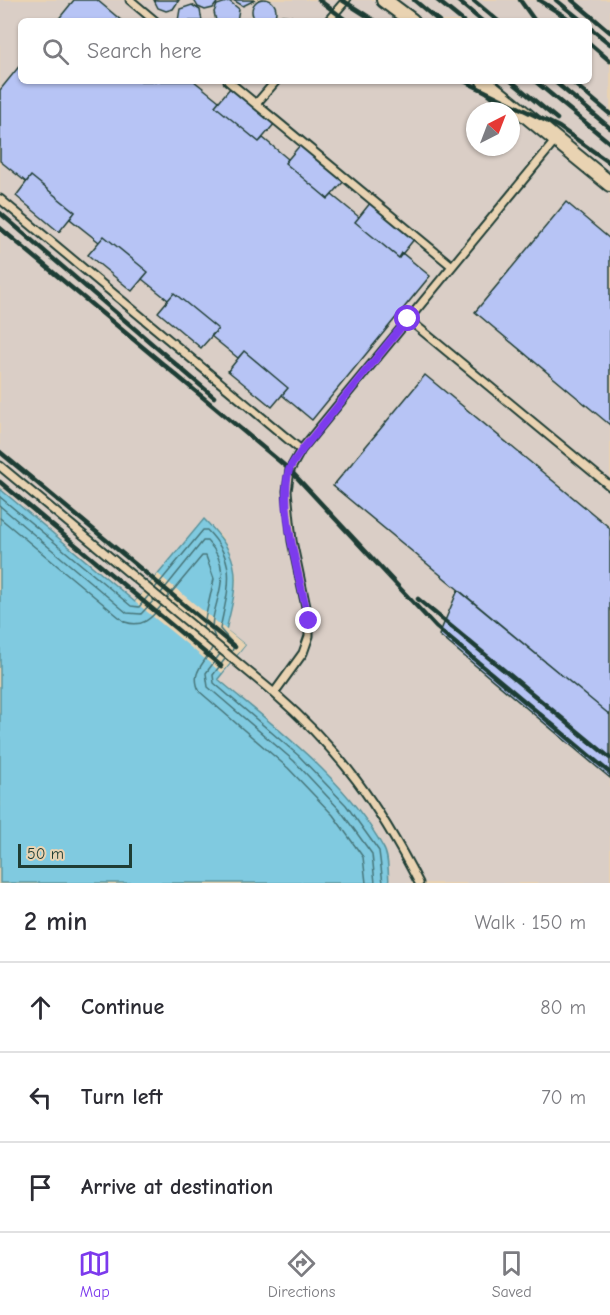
<!DOCTYPE html>
<meta charset="utf-8">
<style>
:root{--surface:#fff;--page:#f7f7f7;--text:#2b2b33;--muted:#7c7c81;--line:#e1e1e2;--accent:#7c3aed}
body{margin:0;font-family:"Comic Neue",sans-serif;background:var(--page);color:var(--text)}
.compass{position:absolute;left:466px;top:102px;width:54px;height:54px;border-radius:50%;background:var(--surface);box-shadow:0 2px 4px #0004;rotate:42deg}
.scale{position:absolute;left:18px;bottom:15px;width:114px;box-sizing:border-box;padding-left:6px;border:3px solid #1f3d34;border-top:0;font-size:16px;line-height:21px;white-space:nowrap;color:#1f3d34;-webkit-text-stroke:4px #e9d3b2;paint-order:stroke}
.stop{position:absolute;width:18px;height:18px;margin:-14px;border:4px solid #7c3aed;border-radius:50%;background:#fff}
.stop.end{background:#7c3aed;border-color:#fff;box-shadow:0 2px 6px #0008}
.list{margin:0;padding:0;list-style:none}
h2{display:flex;justify-content:space-between;align-items:center;height:78px;margin:0;padding:0 24px;font-size:26px}
h2 small{font-size:20px;font-weight:400;color:var(--muted)}
.list li{display:grid;grid-template-columns:39px 1fr auto;gap:18px;align-items:center;box-sizing:border-box;height:90px;padding:0 24px;border-top:2px solid var(--line)}
.list b{display:block;font-size:22px;white-space:nowrap}
.list em{font-size:20px;font-style:normal;color:var(--muted)}
.icon{flex:none;width:33px;height:33px;fill:none;stroke:currentColor;stroke-width:2;stroke-linecap:round;stroke-linejoin:round}
.map{position:relative;flex:none;width:610px;height:883px;overflow:hidden}
.search{position:absolute;background:var(--surface);box-shadow:0 2px 4px #0004;left:18px;right:18px;top:18px;height:66px;display:flex;align-items:center;gap:15px;box-sizing:border-box;padding:0 21px;border-radius:9px;color:var(--muted);font-size:22px}
.sheet{height:348px;background:var(--surface)}
nav{display:flex;justify-content:space-around;align-items:center;box-sizing:border-box;height:84px;border-top:2px solid var(--line);background:var(--surface);font-size:16px;color:var(--muted)}
nav a{display:grid;justify-items:center;gap:3px}
nav .on{color:var(--accent)}
.map>svg:first-child{display:block}
.built{fill:#dacec6;fill-rule:evenodd}
.water{fill:#80cae0;stroke:#59929b;stroke-width:1.5}
.pier{fill:#e9d3b2}
.lines{fill:none;stroke-linecap:round;stroke-linejoin:round}
.shore{stroke:#467579;stroke-width:1.5}
.building{fill:#b7c4f5;stroke:#1f3d34;stroke-width:1.5}
.lane-casing{stroke:#1f3d34;stroke-width:11}
.street-casing{stroke:#1f3d34;stroke-width:18}
.lane{stroke:#e9d3b2;stroke-width:7}
.street{stroke:#e9d3b2;stroke-width:14}
.rail{stroke:#1f3d34;stroke-width:4.5}
.route{stroke:#7c3aed;stroke-width:8}
</style>
<div class="map">
<svg width="610" height="883" viewBox="0 0 610 883">
<rect width="100%" height="100%" fill="#e9d3b2"/>
<filter id="ink" filterUnits="userSpaceOnUse"><feTurbulence type="fractalNoise" baseFrequency=".0167" numOctaves="2"/><feDisplacementMap in="SourceGraphic" scale="12" xChannelSelector="R" yChannelSelector="G"/><feConvolveMatrix kernelMatrix="1 2 1 2 8 2 1 2 1" color-interpolation-filters="sRGB"/></filter>
<g filter="url(#ink)">
<path class="built" d="M0,0H610V883H389L385,849L350,801L304,751L218,678L222,673L226,630L237,577L223,538L204,519L135,602L0,489ZM21,21H589V81H21ZM475,111H511V147H475Z"/>
<path class="water" d="M0,489L135,602L204,519C243,558 239,579 226,630L245,645L218,679C276,728 345,778 383,847C389,856 388,872 389,883H0Z"/>
<path class="pier" d="M158,574L245,645L222,673L135,602Z"/>
<g class="lines">
<path class="shore" d="M0,497L131,606L139,607L149,595
M0,506L127,613L141,614L154,600
M0,518L125,622C142,628 151,619 161,606
M155,588L203,530H207C239,562 228,589 220,629L234,645L232,652
M161,593L203,541H207C242,576 202,613 215,638
M167,598L202,556H206L214,579L203,628
M212,648C205,664 189,672 200,692L288,768L333,815L363,857L366,883
M220,654L206,673L208,687L294,761L340,810L372,854L375,883
M225,659L213,675L214,683L299,756L346,805L379,851L383,883"/>
</g>
<path class="building" d="M252 11a12 12 0 1 1 24 0a12 12 0 1 1-24 0Z
M74,0H97L122,21H57Z
M179,0L173,9L166,11L158,8L154,0Z
M194,0H219L213,8L205,10L198,7Z
M233,0H255L243,6Z
M229,1L239,9L237,21H216L214,12L217,5Z
M192,5L200,10L202,21H178L180,9Z
M282,15L291,16L295,21H273Z
M21,64V81H194L219,101L215,106L259,142L263,138L288,159L285,163L328,199L332,195L359,217L355,222L399,258L402,253L430,276L312,420L282,395L288,388L244,351L238,358L211,336L218,329L174,293L168,300L142,279L148,272L104,236L99,242L70,219L75,212L31,176L26,182L0,161V90Z
M231,87L275,123L259,142L215,106Z
M301,144L345,180L328,199L285,163Z
M31,176L75,212L59,232L16,196Z
M371,202L415,238L399,258L355,222Z
M566,202L610,239V425L475,312Z
M104,236L148,272L132,291L88,255Z
M174,293L218,329L201,348L158,312Z
M244,351L288,388L272,407L228,371Z
M425,375L610,528V715L333,486Z
M458,590L610,715V778L439,635Z"/>
<g class="lines">
<defs>
<path id="lane" d="M130,0L155,21
M328,21L346,0
M228,81L452,266
M256,104L276,81
M0,199L301,450
M408,319L610,486
M0,466L274,693L303,653L309,636V621L292,541L287,491L290,470L301,450L556,140
M274,693C342,752 378,804 419,883"/>
<path id="street" d="M384,0L412,21
M484,81L610,184"/>
</defs>
<use href="#lane" class="lane-casing"/>
<use href="#street" class="street-casing"/>
<use href="#lane" class="lane"/>
<use href="#street" class="street"/>
<path class="rail" d="M319,0L347,21
M342,0L375,21
M414,0L439,21
M437,0L463,21
M457,0L482,21
M473,0L498,21
M520,0L535,21
M539,0L572,21
M556,0L582,21
M572,0L610,32
M589,27L610,44
M589,43L610,61
M464,81L559,127L610,163
M511,81L557,119
M535,81L610,143
M554,81L610,128
M571,81L610,114
M0,213L214,397
M0,228L290,470L436,627L610,773
M0,452L235,647
M0,482L221,666
M418,599L610,758"/>
</g>
</g>
<g class="lines" filter="url(#ink)">
<path class="route" d="M309,621C301,584 278,505 289,470C292,463 298,456 302,450L408,319"/>
</g>
</svg>
<svg class="compass" viewBox="-18 -18 36 36"><path d="M0-13l5 13h-10z" fill="#e53935"/><path d="M0 13l5-13h-10z" fill="#7c7c81"/></svg>
<div class="scale">50 m</div>
<div class="stop" style="left:408px;top:319px"></div>
<div class="stop end" style="left:309px;top:621px"></div>
<div class="search"><svg class="icon" aria-label="search" viewBox="0 0 24 24"><circle cx="10" cy="10" r="6"/><path d="M15 15l6 6"/></svg>Search here</div>
</div>
<section class="sheet">
<h2>2 min<small>Walk · 150 m</small></h2>
<ul class="list">
<li><svg class="icon" aria-label="ahead" viewBox="0 0 24 24"><path d="M12 20V5M6 11l6-6 6 6"/></svg><div><b>Continue</b></div><em>80 m</em></li>
<li><svg class="icon" aria-label="left" viewBox="0 0 24 24"><path d="M17 20v-9H6M10 6l-5 5 5 5"/></svg><div><b>Turn left</b></div><em>70 m</em></li>
<li><svg class="icon" aria-label="arrive" viewBox="0 0 24 24"><path d="M6 21V4h12l-3 4 3 4H6"/></svg><div><b>Arrive at destination</b></div></li>
</ul>
</section>
<nav>
<a class="on"><svg class="icon" aria-label="map" viewBox="0 0 24 24"><path d="M3 6l6-2 6 2 6-2v14l-6 2-6-2-6 2zM9 4v14M15 6v14"/></svg>Map</a>
<a><svg class="icon" aria-label="directions" viewBox="0 0 24 24"><path d="M12 3l9 9-9 9-9-9zM9 14v-3h6M13 9l2 2-2 2"/></svg>Directions</a>
<a><svg class="icon" aria-label="saved" viewBox="0 0 24 24"><path d="M7 4h10v16l-5-4-5 4z"/></svg>Saved</a>
</nav>
